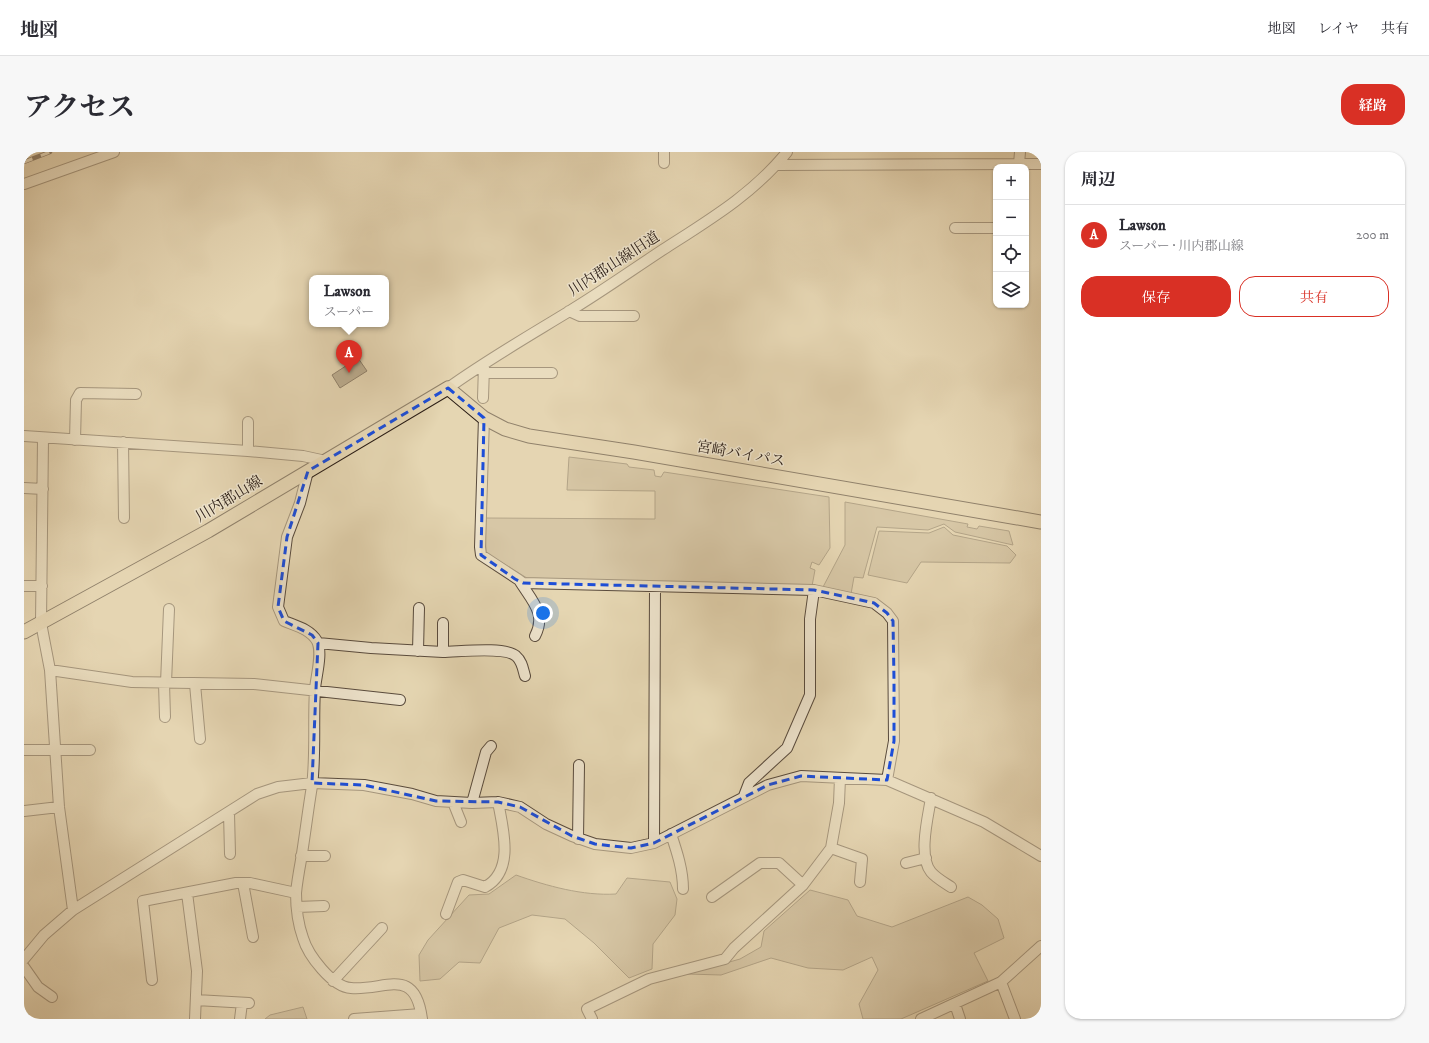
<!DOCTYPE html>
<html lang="ja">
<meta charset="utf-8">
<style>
:root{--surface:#fff;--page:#f7f7f7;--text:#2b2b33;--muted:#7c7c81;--line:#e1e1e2;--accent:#d93025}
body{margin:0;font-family:"IM FELL DW Pica","Noto Serif JP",serif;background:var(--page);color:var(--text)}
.controls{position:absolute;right:12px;top:12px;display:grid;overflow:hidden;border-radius:8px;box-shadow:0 1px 3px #0004}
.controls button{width:36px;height:36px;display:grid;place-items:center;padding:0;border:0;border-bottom:1px solid var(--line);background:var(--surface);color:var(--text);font:20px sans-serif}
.you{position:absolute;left:519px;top:461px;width:14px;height:14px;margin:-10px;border:3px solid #fff;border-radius:50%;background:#1a73e8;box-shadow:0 0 0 6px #1a73e833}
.badge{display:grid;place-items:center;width:26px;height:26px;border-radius:50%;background:var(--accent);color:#fff;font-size:13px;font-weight:700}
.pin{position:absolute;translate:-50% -33px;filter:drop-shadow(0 1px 2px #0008)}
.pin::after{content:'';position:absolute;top:21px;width:14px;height:12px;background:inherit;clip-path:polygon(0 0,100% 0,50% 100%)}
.popup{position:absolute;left:285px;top:123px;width:80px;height:52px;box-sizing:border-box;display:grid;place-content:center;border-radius:8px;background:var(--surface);filter:drop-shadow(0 1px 3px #0005);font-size:13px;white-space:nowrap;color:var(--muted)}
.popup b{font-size:15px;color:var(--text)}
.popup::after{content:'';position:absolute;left:50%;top:100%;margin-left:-8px;border:8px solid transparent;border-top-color:var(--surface)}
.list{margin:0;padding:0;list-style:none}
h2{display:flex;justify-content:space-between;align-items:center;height:52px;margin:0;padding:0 16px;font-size:17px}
h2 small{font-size:13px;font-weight:400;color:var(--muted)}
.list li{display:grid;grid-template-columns:26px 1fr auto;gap:12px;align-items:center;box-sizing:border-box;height:60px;padding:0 16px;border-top:1px solid var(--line)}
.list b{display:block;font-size:15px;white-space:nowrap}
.list p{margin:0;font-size:13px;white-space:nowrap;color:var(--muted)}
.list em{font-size:13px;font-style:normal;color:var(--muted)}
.actions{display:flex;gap:8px;padding:12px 16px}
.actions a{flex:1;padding:9px 0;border:1px solid var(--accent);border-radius:16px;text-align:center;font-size:14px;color:var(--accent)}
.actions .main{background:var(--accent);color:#fff}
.icon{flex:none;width:22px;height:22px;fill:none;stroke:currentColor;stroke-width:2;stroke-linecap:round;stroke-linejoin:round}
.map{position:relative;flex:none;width:1017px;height:867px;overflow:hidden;border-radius:16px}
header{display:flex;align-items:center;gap:24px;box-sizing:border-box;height:56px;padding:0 20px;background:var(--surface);border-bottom:1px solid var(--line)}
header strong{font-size:19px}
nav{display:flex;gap:22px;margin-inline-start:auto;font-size:14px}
.intro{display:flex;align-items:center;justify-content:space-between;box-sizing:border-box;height:96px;padding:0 24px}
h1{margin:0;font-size:28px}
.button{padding:10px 18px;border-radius:16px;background:var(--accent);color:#fff;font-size:14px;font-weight:700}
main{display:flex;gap:24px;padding:0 24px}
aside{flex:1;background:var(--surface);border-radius:16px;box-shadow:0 1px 3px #0004}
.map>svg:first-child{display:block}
.green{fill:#c5b797;stroke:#786a56}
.building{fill:#8b7d67;stroke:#2a1d16}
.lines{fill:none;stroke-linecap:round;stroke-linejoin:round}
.minor-casing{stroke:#594b3d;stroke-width:12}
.major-casing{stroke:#2a1d16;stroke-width:15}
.minor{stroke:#eee4cd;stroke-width:10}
.major{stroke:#e5d6b2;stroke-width:13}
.rail-casing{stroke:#2a1d16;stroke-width:4.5}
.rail{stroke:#eee4cd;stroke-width:3;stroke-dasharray:9;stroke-linecap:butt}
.marked{fill:none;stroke:#1d4ed8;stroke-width:3;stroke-dasharray:8 5;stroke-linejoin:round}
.labels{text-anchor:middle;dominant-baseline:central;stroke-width:3;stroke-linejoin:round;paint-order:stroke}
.street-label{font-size:15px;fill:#2a1d16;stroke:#eee4cd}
</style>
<header>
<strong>地図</strong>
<nav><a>地図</a><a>レイヤ</a><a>共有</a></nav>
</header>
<div class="intro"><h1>アクセス</h1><a class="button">経路</a></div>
<main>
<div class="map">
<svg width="1017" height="867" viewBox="0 0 1017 867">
<rect width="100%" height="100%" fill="#e5d6b2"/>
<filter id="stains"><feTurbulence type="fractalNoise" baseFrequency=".005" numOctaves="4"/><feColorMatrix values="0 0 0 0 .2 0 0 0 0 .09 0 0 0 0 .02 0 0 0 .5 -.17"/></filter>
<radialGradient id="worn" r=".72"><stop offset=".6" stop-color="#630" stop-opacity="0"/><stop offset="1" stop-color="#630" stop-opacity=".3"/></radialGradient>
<path class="green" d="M545,305L603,312L605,315L630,318L631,324L637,325L640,320L805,345L806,396L795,413L788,410L786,416L791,418L788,434L503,426L462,401L461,366L631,367V339L543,338Z
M821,350L944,372L943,375L953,377L955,374L985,379L989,393L931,380L920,372L904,378L853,375L839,426L830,425L827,442L799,435L821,393Z
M920,375L929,383L983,394L992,403L986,411L897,410L883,431L844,423L855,379L905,381Z
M492,723C523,734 559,744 592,742L603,726L646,730L653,747L651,763L629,792L628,817L605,826L570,791L541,767L508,763L475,776L456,811L435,810L416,827L396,829L395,803L404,788L445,743L465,742Z
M786,738L824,748L833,764L868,775L944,745L958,753L974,767L980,786L950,801L964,829L877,867H839L835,852L854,818L848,805L819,818L784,816L747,806L697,823L663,822L716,807L737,795L740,779Z
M279,855L283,867H241L246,863Z"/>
<path class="building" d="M334,206L343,219L316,236L308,223Z"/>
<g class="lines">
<defs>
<path id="minor" d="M640,0V11
M995,12L996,0
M752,13L1017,12
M0,32L90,0
M931,76H972
M545,159L556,164H610
M460,221H528
M424,236C463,208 503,185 544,160C577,140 608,118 640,97C685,68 729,42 763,0
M459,246L460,214
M460,266L456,395L457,403L495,428L499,431L790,438L850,451L863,461L869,469L870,589L863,628
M0,284L224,299L279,304L302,309
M19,286L17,471L26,518L35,655L49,758
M51,288L52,248L56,241L112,242
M99,290L100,366
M224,299V270
M284,319L276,351L263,385L254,455L260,469C272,474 286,477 293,489C299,501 292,524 291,537C289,569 292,602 288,634C284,658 281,683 277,708C275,719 273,730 272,741C272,755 274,772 279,786C284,803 308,835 327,836C361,839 391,813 398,867
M0,336L19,337
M495,428C507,448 523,461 511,484
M0,434H18
M294,491L347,496L419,500V471
M394,499L395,456
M419,500C434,500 481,494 492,504C498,509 499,517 501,524
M26,518L108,530L230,532L376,548
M140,531L141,565
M142,531L145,457
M171,532L176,587
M0,598H66
M720,644L725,631L763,596L786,543V467L790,438
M907,646C904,665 894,704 907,720C912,726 921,731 927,735
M429,650L437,670
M448,651L462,600L467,594
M0,659L35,655
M205,661L206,702
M647,682C653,700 659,718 659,737
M554,687L555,613
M630,691L631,435
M807,696L838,707L836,730
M277,704H301
M882,711L902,706
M219,731L229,785
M163,741L173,819L171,867
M688,745L736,711H755L779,733
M273,755L300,754
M422,762L434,730L439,728L461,735C491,719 479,677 474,650
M0,807L20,783L49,758L233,642L254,635L288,631L340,633L388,642L412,649L448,651L474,650L496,655L522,672L548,684L571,692L607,696L630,691L744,633L777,624L863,628L960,670L1017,704
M0,815L14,835L28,845
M128,828L119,749L212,731H226L272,741
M309,829L358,776
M977,830L991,867
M172,848L225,851
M931,852L936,867
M0,866L1,867
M216,867L218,851
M330,867L397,862
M568,867L563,857L625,827L701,807L710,796L779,733L807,696L815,651L816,626
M897,867L977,830L1017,794"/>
<path id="major" d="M0,480L184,379L424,236L460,266L481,277L505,284L610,300L1017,370"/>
</defs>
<use href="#minor" class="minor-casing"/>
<use href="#major" class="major-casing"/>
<use href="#minor" class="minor"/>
<use href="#major" class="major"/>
<defs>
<path id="rail" d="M0,2L6,0
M0,10L26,0"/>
</defs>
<use href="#rail" class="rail-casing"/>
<use href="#rail" class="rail"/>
</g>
<path d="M0 0H1017V867H0ZM424,236L460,266L457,403L491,427L499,431L790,438L850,451L863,461L869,469L870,528V589L863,628L777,624L744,633L630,691L607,696L571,692L548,684L496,655L474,650L412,649L340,633L288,631L294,491L288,483L260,469L254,455L263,385L284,319Z" fill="#e5d6b2" fill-opacity=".55" fill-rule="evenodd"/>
<path class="marked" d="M424,236L460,266L457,403L491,427L499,431L790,438L850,451L863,461L869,469L870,528V589L863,628L777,624L744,633L630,691L607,696L571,692L548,684L496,655L474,650L412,649L340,633L288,631L294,491L288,483L260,469L254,455L263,385L284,319Z"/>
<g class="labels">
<g class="street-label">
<text transform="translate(590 112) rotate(-33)">川内郡山線旧道</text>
<text transform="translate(717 302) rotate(10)">宮崎バイパス</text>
<text transform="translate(205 347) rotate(-31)">川内郡山線</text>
</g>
</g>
<rect width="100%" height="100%" filter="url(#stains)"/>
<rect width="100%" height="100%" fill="url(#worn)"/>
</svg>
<div class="controls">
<button>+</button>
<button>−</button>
<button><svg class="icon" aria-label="locate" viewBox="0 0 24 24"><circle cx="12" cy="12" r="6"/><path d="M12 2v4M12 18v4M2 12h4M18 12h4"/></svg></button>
<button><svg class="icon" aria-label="layers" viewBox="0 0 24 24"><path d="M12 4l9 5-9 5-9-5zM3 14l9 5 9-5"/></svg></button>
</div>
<div class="you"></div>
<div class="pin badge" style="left:325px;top:221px">A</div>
<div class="popup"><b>Lawson</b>スーパー</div>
</div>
<aside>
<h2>周辺<small></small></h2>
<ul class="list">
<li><span class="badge">A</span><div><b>Lawson</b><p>スーパー · 川内郡山線</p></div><em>200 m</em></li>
</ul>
<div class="actions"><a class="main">保存</a><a>共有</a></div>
</aside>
</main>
